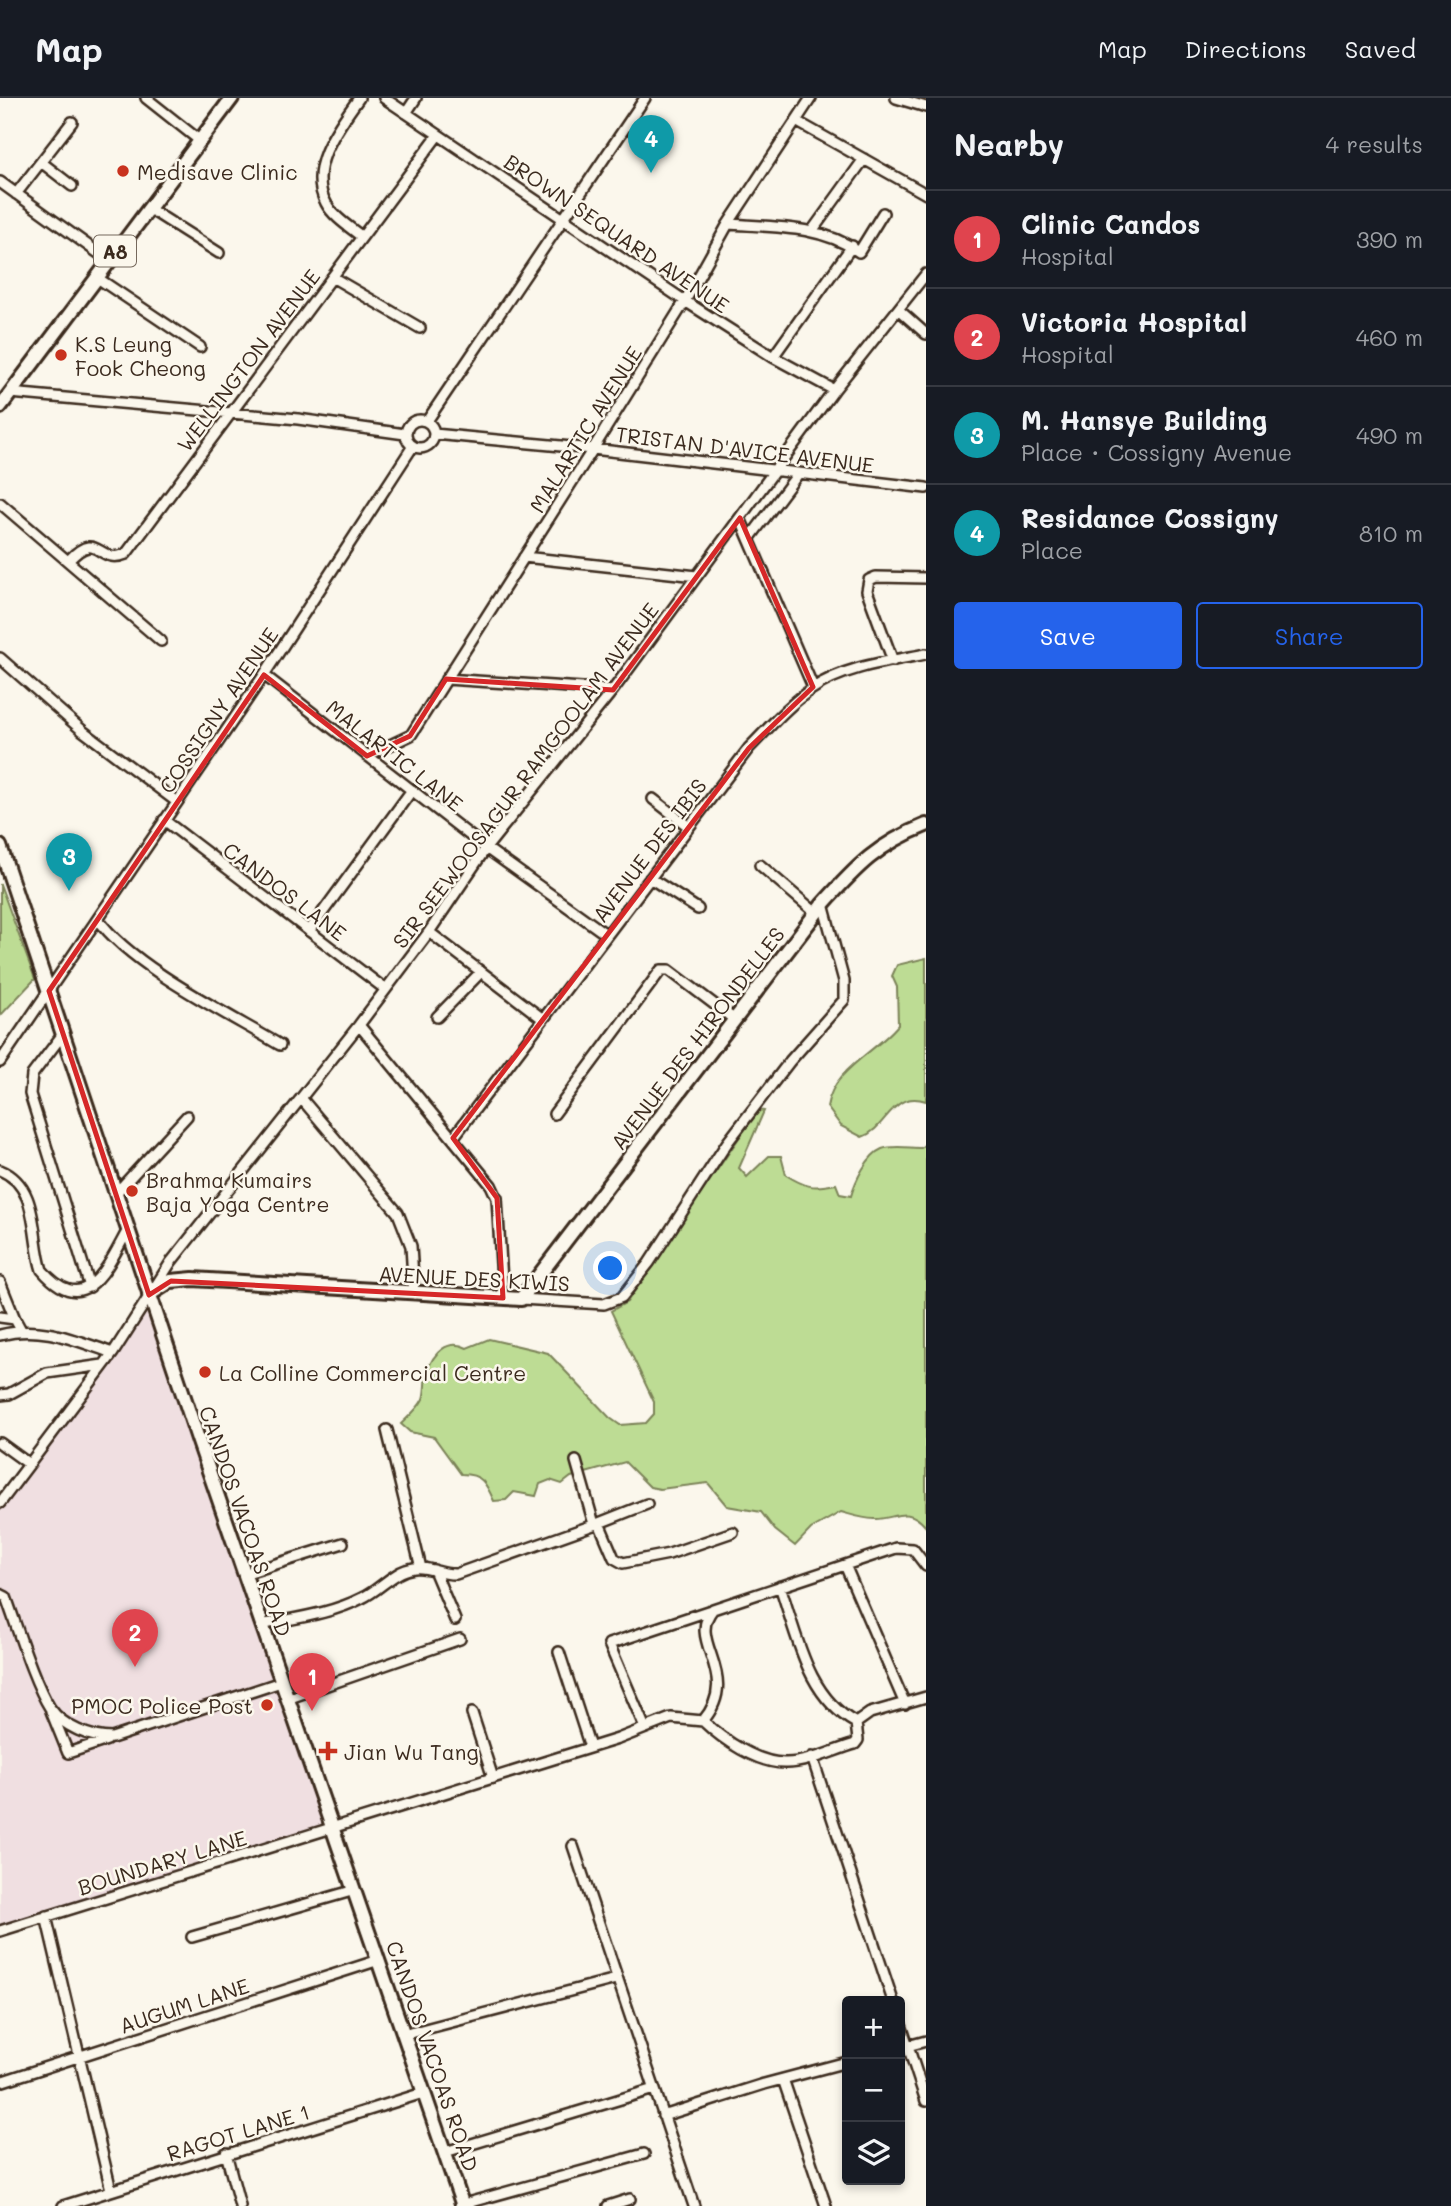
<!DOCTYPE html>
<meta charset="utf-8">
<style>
:root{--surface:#171b24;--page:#20242c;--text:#f1f3f6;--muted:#9ea1a6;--line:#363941;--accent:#2563eb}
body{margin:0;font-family:Mali,sans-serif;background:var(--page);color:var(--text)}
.controls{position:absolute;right:21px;bottom:21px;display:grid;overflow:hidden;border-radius:7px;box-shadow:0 4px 10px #0003}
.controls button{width:63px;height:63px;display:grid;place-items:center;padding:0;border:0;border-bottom:2px solid var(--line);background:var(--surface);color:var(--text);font:35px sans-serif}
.you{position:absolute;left:611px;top:1171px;width:24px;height:24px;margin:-18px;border:5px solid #fff;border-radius:50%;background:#1a73e8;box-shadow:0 0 0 10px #1a73e833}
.badge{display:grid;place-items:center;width:46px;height:46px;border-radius:50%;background:var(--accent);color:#fff;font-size:23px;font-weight:700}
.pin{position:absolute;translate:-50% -58px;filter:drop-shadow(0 2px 4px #0008)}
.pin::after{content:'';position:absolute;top:37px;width:24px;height:21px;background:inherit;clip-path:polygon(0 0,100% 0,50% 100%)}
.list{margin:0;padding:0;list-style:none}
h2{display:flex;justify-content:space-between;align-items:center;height:91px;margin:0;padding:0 28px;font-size:30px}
h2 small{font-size:23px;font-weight:400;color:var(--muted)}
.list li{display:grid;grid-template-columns:46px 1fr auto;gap:21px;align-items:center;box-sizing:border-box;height:98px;padding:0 28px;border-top:2px solid var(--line)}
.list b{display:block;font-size:26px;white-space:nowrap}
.list p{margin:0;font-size:23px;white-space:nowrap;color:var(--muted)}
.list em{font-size:23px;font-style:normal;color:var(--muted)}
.actions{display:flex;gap:14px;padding:21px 28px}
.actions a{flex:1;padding:16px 0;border:2px solid var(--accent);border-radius:7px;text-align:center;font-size:24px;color:var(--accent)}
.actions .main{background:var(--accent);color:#fff}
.icon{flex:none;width:38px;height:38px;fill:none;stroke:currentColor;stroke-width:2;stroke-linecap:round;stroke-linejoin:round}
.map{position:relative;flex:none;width:926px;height:2108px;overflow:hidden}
header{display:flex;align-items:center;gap:42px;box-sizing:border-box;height:98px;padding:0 35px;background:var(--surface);border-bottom:2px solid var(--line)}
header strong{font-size:33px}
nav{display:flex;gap:38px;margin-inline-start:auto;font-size:24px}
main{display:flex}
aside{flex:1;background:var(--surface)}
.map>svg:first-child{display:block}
.built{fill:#f0dfe1}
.green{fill:#bddc94;stroke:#7c8359;stroke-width:2}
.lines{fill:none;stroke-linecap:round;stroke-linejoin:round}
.minor-casing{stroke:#3b2a1e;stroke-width:14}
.major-casing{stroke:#3b2a1e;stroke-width:18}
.minor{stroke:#fbf7ec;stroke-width:9}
.major{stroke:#fbf7ec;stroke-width:12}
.marked{fill:none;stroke:#d62828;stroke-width:5;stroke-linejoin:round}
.poi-dot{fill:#c8321e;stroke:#fbf7ec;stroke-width:2.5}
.labels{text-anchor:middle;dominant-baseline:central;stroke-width:5;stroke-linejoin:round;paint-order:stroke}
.shield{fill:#fbf7ec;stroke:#75685c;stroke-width:2}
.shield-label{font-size:19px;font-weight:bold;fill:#3b2a1e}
.poi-label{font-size:21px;fill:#3b2a1e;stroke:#fbf7ec;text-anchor:start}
.street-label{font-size:21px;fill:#3b2a1e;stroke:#fbf7ec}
</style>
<header>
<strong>Map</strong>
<nav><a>Map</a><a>Directions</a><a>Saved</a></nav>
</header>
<main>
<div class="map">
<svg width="926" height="2108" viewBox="0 0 926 2108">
<rect width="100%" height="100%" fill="#fbf7ec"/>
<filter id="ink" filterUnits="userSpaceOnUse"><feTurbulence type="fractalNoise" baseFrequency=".0143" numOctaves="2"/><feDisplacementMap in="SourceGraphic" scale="14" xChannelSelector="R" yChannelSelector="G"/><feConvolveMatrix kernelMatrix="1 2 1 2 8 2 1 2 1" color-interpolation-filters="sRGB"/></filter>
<g filter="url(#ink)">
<path class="built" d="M146,1214L325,1729L0,1830V1409Z"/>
<path class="green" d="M0,786L35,881L0,918Z
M926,860V1003C891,992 888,1030 862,1039L841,1028L827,1009C833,971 875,955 898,927L897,889L892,878L897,867Z
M758,1012L764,1013L739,1070L747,1079L769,1058H781L786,1077C805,1089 813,1091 836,1086L840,1096L851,1098C855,1084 867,1057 882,1051C892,1047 910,1050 921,1050L926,1045V1429C907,1406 894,1422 874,1421C863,1421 852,1417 841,1414L811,1431L795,1448L775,1432L761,1414L727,1408L708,1385L660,1391L650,1389L625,1364L571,1379L562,1386L550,1382L540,1386L536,1398L514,1394L506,1402L494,1403C486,1385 482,1376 461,1376L434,1339L410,1334L401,1326C409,1318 418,1311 423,1301C426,1292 424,1282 427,1274C433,1255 448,1240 467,1250L489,1241L548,1255L610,1320L620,1327L646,1325L654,1316V1304L611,1213L627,1204Z"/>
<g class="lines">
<defs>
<path id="minor" d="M146,0L199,42
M359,0C340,27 306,69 326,105C333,119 351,130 362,139
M384,0L685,203L773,259L834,292
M896,0L926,9
M406,15L416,0
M796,23L926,96
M41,64L72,88
M0,84L108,162
M16,96L72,24
M148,110L219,155
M728,126C772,129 821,127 859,154L883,115
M812,133L864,61
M96,179L200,249
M332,179L420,230
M899,212L926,236
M773,259L852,148
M10,295L298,321L405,336
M406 336a14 14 0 1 1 28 0a14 14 0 1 1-28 0Z
M427,323L645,0
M434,336L593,351L926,390
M0,405L161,543
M740,420L813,589
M749,441L798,376
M524,459L697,478
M69,462C99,430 97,468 126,456L438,37
M0,560L83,633L177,704
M893,563L867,493L869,482L876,479L926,480
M264,577L486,750L607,837
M446,581L613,592
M367,658L411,637L593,351L685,203L728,126L811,0
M653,701L689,729
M164,722L385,891
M760,767L816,815
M650,780L698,811
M98,821C131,868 228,916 280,947
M309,833L412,692
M429,834L543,921
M437,919L481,874
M359,927L491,1087L497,1100L503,1200
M63,936L32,977L30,996L90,1189
M0,964L264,577L413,348
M301,1000L398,1115L411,1148L414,1196
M554,1016L661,872H669L735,922
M453,1040L749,650C769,630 788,607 812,591C843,569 890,563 926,556
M0,1072C40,1088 31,1140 42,1172C87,1224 109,1165 129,1130
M117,1094L187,1018
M0,1184L15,1221
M521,1201L604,1206L622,1199L649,1165L727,1045L790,963L844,902V883L823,806
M0,1219L15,1221L21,1232
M0,1237C41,1226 74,1242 113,1255
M0,1297L9,1296L47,1275L103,1267
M387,1332L421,1470
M0,1345L29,1366
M576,1363L594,1426
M0,1405L113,1255L171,1164L359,927L429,834L486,750L613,592L834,292L926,176
M599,1425L647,1406
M845,1467L905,1606
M434,1472L455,1522
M244,1476L343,1445
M0,1496L6,1499C17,1529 34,1585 50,1610C63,1629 91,1640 112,1640L281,1584
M261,1527C295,1520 331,1516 362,1500C380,1492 393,1473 414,1470C429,1468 441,1477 456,1476L599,1425L614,1460L623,1465L669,1456L733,1434
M559,1554L590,1649
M287,1601L460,1541
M51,1613L68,1655L107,1642
M472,1615L493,1680
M703,1623C743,1575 685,1544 713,1511L896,1450L913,1451L926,1468
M703,1623C723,1642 758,1666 786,1665C808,1665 834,1652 855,1646L858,1642L856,1625C807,1599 797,1537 780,1488
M856,1625L870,1615L926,1599
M645,1630L609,1546L711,1512
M812,1659L893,1903
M573,1748L694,2108
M46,1818L111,2092
M0,1833L618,1641L671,1620L703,1623
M192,1839L355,1792
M900,1924L926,2003
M406,1936L616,1881
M900,1950L926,1943
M783,1981L826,2108
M0,1984L379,1862
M663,2018L764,1986L847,1964
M445,2054L654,1991
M226,2055L240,2108
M460,2107L644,2056
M63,2108L423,1995
M608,2108L630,2101"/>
<path id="major" d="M0,309L232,0
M0,748L199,1344L463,2108
M149,1197L171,1183L193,1181L521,1201L823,806C857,768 878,746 926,727"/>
</defs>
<use href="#minor" class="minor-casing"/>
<use href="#major" class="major-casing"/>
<use href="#minor" class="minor"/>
<use href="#major" class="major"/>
</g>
</g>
<path class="marked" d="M740,420L813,589L749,650L453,1040L497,1100L503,1200L171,1183L149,1197L49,893L264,577L367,658L410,638L446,581L613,592Z"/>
<g class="poi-dot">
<circle cx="123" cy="73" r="7"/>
<circle cx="61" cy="257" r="7"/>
<circle cx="132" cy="1093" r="7"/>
<circle cx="205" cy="1274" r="7"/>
<circle cx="267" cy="1607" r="7"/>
<path d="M324.5 1642.5h7v7h7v7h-7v7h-7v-7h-7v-7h7z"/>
</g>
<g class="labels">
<rect class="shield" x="94" y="137.5" width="42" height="31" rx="5"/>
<g class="shield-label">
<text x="115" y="153">A8</text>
</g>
<g class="poi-label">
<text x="137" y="73">Medisave Clinic</text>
<text x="75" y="245">K.S Leung<tspan x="75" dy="24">Fook Cheong</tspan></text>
<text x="146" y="1081">Brahma Kumairs<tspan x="146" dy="24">Baja Yoga Centre</tspan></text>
<text x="219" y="1274">La Colline Commercial Centre</text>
<text x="253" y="1607" text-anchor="end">PMOC Police Post</text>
<text x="344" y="1653">Jian Wu Tang</text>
</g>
<g class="street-label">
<text transform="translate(617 135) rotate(34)">BROWN SEQUARD AVENUE</text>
<text transform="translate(248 262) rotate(-53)">WELLINGTON AVENUE</text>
<text transform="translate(585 331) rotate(-58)">MALARTIC AVENUE</text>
<text transform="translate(745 351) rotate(7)">TRISTAN D'AVICE AVENUE</text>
<text transform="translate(218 612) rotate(-56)">COSSIGNY AVENUE</text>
<text transform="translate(395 657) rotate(38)">MALARTIC LANE</text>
<text transform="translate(525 677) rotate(-53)">SIR SEEWOOSAGUR RAMGOOLAM AVENUE</text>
<text transform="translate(649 752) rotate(-53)">AVENUE DES IBIS</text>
<text transform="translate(285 793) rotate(37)">CANDOS LANE</text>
<text transform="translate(697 940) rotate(-53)">AVENUE DES HIRONDELLES</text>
<text transform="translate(474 1180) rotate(3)">AVENUE DES KIWIS</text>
<text transform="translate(246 1423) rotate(71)">CANDOS VACOAS ROAD</text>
<text transform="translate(162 1764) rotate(-17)">BOUNDARY LANE</text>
<text transform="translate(184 1907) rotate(-18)">AUGUM LANE</text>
<text transform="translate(433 1958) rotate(71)">CANDOS VACOAS ROAD</text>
<text transform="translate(238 2034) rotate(-17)">RAGOT LANE 1</text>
</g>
</g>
</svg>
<div class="controls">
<button>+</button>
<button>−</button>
<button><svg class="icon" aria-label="layers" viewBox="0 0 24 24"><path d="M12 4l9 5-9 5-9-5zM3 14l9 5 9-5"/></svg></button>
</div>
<div class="you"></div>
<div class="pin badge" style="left:312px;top:1613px;background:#e0444e">1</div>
<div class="pin badge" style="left:135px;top:1569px;background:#e0444e">2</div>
<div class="pin badge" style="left:69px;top:793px;background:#0f9aa8">3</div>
<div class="pin badge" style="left:651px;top:75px;background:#0f9aa8">4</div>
</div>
<aside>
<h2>Nearby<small>4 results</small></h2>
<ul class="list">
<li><span class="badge" style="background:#e0444e">1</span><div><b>Clinic Candos</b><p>Hospital</p></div><em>390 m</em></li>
<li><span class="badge" style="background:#e0444e">2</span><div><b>Victoria Hospital</b><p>Hospital</p></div><em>460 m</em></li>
<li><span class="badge" style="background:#0f9aa8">3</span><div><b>M. Hansye Building</b><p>Place · Cossigny Avenue</p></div><em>490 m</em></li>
<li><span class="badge" style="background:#0f9aa8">4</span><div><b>Residance Cossigny</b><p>Place</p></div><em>810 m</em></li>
</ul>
<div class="actions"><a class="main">Save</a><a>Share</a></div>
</aside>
</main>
